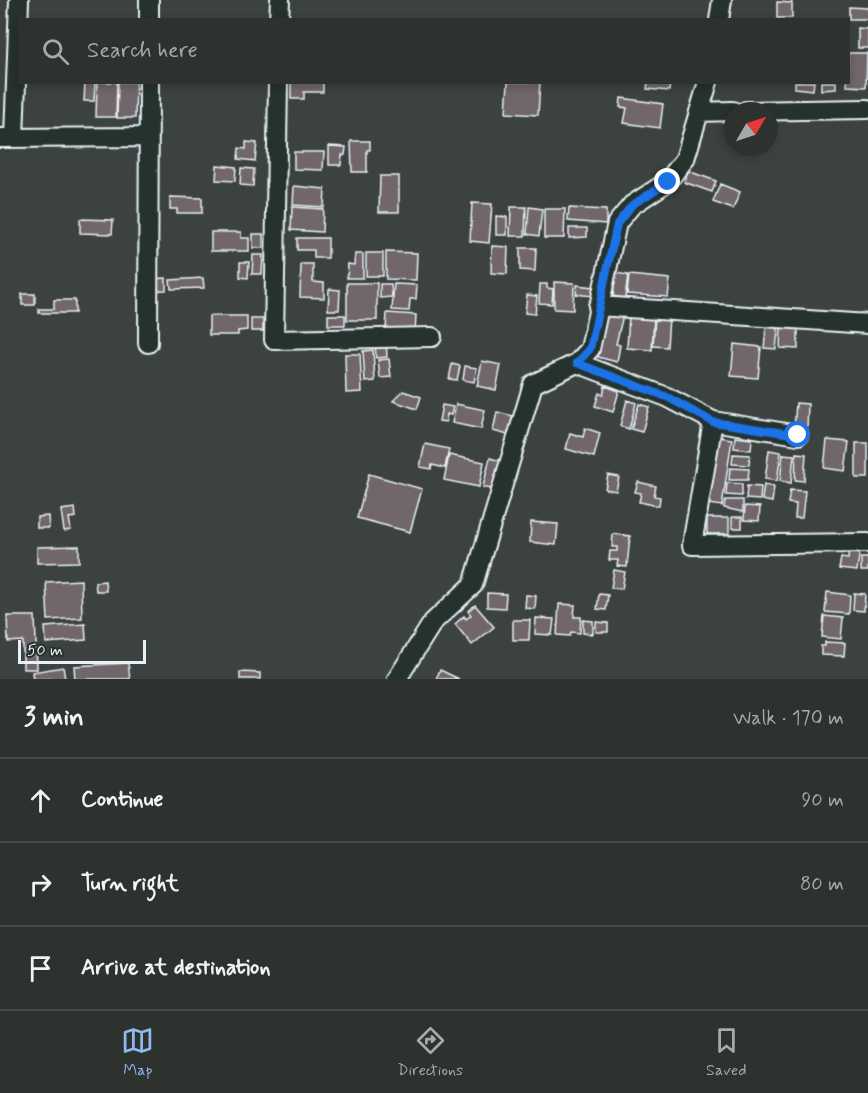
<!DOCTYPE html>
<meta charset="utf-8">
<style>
:root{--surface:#2d322f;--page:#353a37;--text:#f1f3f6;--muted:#a7aaaa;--line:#484d4b;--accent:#90b9f0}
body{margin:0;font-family:Mynerve,sans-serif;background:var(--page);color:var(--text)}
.compass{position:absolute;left:724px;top:102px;width:54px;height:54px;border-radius:50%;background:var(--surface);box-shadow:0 3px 9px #0003;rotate:51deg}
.scale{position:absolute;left:18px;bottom:15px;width:128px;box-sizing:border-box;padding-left:6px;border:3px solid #e8f1f8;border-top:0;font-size:16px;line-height:21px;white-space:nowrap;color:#e8f1f8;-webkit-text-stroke:4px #26332d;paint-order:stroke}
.stop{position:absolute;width:18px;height:18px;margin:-14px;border:4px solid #1a73e8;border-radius:50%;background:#fff}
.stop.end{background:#1a73e8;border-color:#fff;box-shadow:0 2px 6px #0008}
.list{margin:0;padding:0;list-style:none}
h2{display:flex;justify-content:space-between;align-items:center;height:78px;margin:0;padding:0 24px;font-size:26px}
h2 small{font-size:20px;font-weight:400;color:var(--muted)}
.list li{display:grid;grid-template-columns:39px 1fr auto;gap:18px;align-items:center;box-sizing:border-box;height:84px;padding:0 24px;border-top:2px solid var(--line)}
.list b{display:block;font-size:22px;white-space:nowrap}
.list em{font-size:20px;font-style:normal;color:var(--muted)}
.icon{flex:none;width:33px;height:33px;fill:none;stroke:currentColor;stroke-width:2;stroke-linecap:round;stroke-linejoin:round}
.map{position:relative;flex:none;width:868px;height:679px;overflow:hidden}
.search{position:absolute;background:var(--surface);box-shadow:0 3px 9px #0003;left:18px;right:18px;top:18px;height:66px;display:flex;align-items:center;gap:15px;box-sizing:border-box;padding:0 21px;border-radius:0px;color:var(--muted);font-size:22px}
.sheet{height:330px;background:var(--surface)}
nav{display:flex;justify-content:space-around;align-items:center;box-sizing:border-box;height:84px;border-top:2px solid var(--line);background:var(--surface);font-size:16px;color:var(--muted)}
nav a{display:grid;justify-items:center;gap:3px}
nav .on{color:var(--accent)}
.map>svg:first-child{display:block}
.building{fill:#716669;stroke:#e8f1f8;stroke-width:1.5}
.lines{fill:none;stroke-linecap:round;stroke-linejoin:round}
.minor-casing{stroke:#e8f1f8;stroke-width:22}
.minor{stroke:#26332d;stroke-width:18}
.route{stroke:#1a73e8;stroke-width:8}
</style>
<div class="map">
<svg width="868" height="679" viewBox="0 0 868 679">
<rect width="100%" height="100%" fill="#3c423f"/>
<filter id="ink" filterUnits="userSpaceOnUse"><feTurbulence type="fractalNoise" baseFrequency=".0167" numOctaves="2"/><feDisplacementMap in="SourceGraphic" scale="12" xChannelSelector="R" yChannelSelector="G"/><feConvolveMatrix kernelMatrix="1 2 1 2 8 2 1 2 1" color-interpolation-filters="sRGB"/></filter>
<g filter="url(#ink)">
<path class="building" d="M777,2L792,3V18H777Z
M849,7L868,8V19H849Z
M858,28L868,29V48H858Z
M848,53H867L866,87L847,86Z
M85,82H95L94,101H84Z
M97,82H117L116,117H96Z
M118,82H136L135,118H117Z
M291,82H323V92H304V99H291Z
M508,82H540L538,115L506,113Z
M648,82H670L669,91L647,89Z
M795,82H814L813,90L795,88Z
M821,82H836V89L821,90Z
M621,98L663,104L660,128L624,123L627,108L620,107Z
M351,141H370V150H367V172H352Z
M246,142L257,143L255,161L238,159L239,148L246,149Z
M329,146L346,147L345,155H342L341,165H329Z
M294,152H324L323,170L294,169Z
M217,165L236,167L235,181L216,180Z
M241,168L254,169L253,186L240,185Z
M688,171L716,181L712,192L684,182Z
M380,176H399V212H379Z
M720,184L740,192L733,209L713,202Z
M294,186L325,189L324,207L293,205Z
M170,197L202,198V213H177V209H170Z
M472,203L492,204L489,243L470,241Z
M292,207L323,209L322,232L291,230Z
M511,207H526L525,236H510Z
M529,207L542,209L539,236L527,234Z
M569,208L606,210V224L568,221Z
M544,209H565L564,238H544Z
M496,216L507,217V235H496Z
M80,219L113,220L112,234L80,233Z
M569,228H587V237L569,238Z
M211,232H241V238H249V251H211Z
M253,234H263V248H253Z
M297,238H328V258H314V250H297Z
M492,246L508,247L507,274L491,273Z
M520,248H536L535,271L520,270Z
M386,252L417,253L416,280L386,279Z
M366,253H383V276H366Z
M355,254H363V278H347L348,264L354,265Z
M253,255H263L262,274H252Z
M240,262H249L248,278L240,277Z
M301,264H313V282L324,283V298L300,297Z
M616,273L628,275L625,298L613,296Z
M629,275L670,279L668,297L627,294Z
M166,278V290L150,291V279Z
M203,278L204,288L171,289L170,280Z
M554,282L574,283L573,310L554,309Z
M347,283H377V320H347Z
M380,284H391L392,297L380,298Z
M394,284L417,285L416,299H410L409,311L392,310Z
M540,284H547V288L553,289L552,304L539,303Z
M577,285L593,287L592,296L576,294Z
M329,289L340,290L339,310H328Z
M22,294H35V305H22Z
M527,295L537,296L535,314L525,313Z
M54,300H75V313H39V309H54Z
M608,312L623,315L616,344L620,345L617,362L598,357Z
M387,313L416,315L415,332L386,330Z
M328,315H345V325H328Z
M629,315L654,317L652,350L627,348Z
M209,316H247V330L238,331V335H209Z
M655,316L669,317L667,347L653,346Z
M251,319H263V331H251Z
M767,319L779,321L776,349L764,348Z
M781,323H798V349L780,348Z
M386,342L387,357L376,358L375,343Z
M734,344L761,347L758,378L731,376Z
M373,350L375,381L365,382L363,351Z
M345,354H360L362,392L346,393Z
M389,359L391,377L380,378L378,360Z
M482,361L501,365L496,390L477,386Z
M452,364L460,366L457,380L449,379Z
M465,366L477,368L474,382L463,380Z
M605,386L619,391L613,412L595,406L599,393L603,395Z
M403,391L421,397L417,409L393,401Z
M627,400L636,403L629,429L620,426Z
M796,403L808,404L807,431L794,430Z
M456,404L485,410L481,429L452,423Z
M639,404L649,407L642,432L631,429Z
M442,405L453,407L451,415L447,414L446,422L439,421Z
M497,412L517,417L512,436L493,431Z
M585,428L600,433L594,457L566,449L570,433L583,437Z
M720,437L732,439L722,506L709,504Z
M735,437L752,439L751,450L734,448Z
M827,440L849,442L845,471L824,468Z
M856,443H868V478H856Z
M425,444L449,449L445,468L432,465L431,469L420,467Z
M769,450L781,452L777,481L765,479Z
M796,453L806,454L804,481L795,480Z
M733,454L750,455L749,465L732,464Z
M783,454L794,455L791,483L780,481Z
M449,455L484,462L479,487L444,480Z
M490,458L501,461L494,490L483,487Z
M730,468L749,469L748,480H729Z
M369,474L422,489L410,532L357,518Z
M608,475L619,477L616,491L605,489Z
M638,482L656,486L654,496L660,497L659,506L639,502L641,493L635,492Z
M727,483L742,484V496L726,495Z
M764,485L774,487L772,502L762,500Z
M747,486L761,487L760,500L746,499Z
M790,490L805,491L802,518H795L796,504L788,503Z
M725,500H743V512L724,508Z
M745,506L760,507L759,521L744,520Z
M75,508L76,517L69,518L71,530L64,531L61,510Z
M48,516L49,528H37V517Z
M732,517H742V528H732Z
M707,518H729V534H707Z
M531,522L558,524L556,545L530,542Z
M613,534L630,536L627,567L617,566L618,560H609L610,551H617V547H612Z
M79,546V562L37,563V547Z
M849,547L860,549L857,571L839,569L841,558L848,559Z
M861,558H868V571H861Z
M614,570L625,572L622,589L611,588Z
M81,580L82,618L48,620L46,582Z
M105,581L106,591H96L95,582Z
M827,592L850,595L849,614L825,612Z
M487,593L506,594L505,608L487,607Z
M854,593L865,594L864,611L853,610Z
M599,594L608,595L606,610L597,609Z
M526,595L536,596L535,609L525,608Z
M559,604L575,605L574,617H581L580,633L571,632L570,636L557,635Z
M475,605L494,627L472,645L455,624L464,616L466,619L471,615L468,611Z
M7,616H35L37,669H23V641L8,642Z
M824,616L843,618L841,639L822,637Z
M536,618L554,619L552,635L535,634Z
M513,620H530L529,640H513Z
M583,620L593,621V634L583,633Z
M596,622L608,623V632H596Z
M85,624L86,640L46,643L45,627Z
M825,642L845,643L844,656L821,655V646H825Z
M128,663L130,679H75L74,666Z
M63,667L65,679H33L32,672Z
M440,670L459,679H436Z
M240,672L260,673V679H240Z"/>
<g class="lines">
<defs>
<path id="minor" d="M149,20V0
M279,20L280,0
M719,20L722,0
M278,82L274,340L432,337
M746,111L868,109
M699,112L733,111
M0,138L149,137
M14,138L19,0
M598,306L868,324
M148,343L149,82
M577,363L667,397L713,421L692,545L868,543
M713,421L798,435
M397,679L433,622L473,585L533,384L577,363L590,349L617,223L632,205L667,182L685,159L708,82"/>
</defs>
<use href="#minor" class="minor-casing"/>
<use href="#minor" class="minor"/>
</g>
</g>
<g class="lines" filter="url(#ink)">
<path class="route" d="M668,182L632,205L617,224L590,349L577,363L667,397L713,422L798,435"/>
</g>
</svg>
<svg class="compass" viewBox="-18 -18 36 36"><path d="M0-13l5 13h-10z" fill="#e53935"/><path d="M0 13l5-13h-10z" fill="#a7aaaa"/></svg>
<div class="scale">50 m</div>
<div class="stop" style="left:798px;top:435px"></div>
<div class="stop end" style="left:668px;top:182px"></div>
<div class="search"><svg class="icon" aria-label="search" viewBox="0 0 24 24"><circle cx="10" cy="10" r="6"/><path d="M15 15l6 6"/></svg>Search here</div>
</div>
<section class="sheet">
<h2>3 min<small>Walk · 170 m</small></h2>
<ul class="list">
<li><svg class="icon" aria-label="ahead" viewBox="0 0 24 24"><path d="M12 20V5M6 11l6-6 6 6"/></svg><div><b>Continue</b></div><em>90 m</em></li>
<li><svg class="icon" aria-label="right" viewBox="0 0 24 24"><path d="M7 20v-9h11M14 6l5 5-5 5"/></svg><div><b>Turn right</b></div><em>80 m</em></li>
<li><svg class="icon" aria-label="arrive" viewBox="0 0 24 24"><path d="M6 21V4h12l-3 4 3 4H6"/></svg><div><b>Arrive at destination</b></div></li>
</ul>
</section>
<nav>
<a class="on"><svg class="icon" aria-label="map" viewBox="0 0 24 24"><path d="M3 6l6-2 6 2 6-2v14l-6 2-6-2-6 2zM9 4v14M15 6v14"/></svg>Map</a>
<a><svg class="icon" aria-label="directions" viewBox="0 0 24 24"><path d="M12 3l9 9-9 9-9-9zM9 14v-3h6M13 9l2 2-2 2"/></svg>Directions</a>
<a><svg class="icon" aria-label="saved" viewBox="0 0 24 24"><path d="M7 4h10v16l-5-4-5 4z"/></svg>Saved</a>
</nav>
